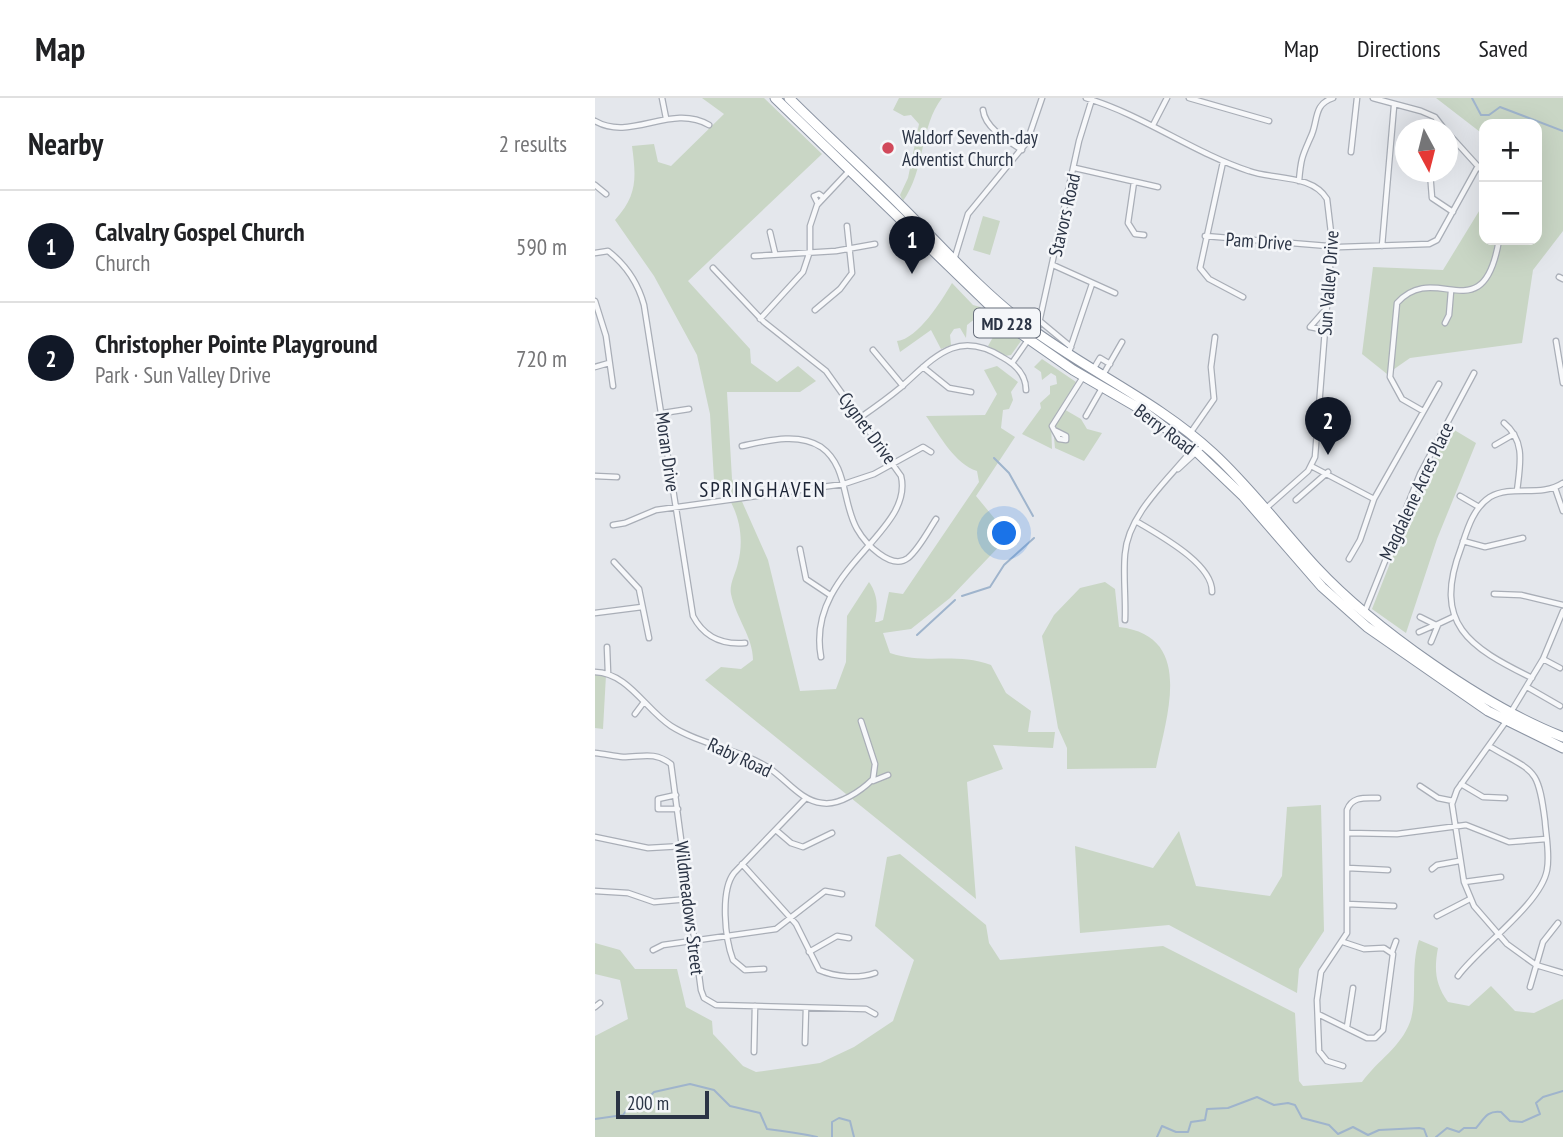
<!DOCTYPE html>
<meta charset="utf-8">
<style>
:root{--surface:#fff;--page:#f6f6f6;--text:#202124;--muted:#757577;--line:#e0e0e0;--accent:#111827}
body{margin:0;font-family:"PT Sans Narrow",sans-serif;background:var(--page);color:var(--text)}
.controls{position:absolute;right:21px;top:21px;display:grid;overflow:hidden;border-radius:14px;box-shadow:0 7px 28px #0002}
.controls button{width:63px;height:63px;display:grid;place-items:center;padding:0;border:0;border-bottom:2px solid var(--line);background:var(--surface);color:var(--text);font:35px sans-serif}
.compass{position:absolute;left:800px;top:21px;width:63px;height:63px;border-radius:50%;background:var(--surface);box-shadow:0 7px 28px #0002;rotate:173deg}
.scale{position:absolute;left:21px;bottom:18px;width:93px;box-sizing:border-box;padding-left:7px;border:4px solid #2b3445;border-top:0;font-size:19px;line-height:24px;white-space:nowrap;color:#2b3445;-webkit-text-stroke:5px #f4f6f9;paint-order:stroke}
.you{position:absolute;left:410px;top:436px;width:24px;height:24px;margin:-18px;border:5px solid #fff;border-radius:50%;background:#1a73e8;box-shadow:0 0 0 10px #1a73e833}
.badge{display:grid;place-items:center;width:46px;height:46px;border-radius:50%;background:var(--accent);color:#fff;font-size:23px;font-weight:700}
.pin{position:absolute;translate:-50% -58px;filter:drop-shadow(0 2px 4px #0008)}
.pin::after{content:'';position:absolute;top:37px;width:24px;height:21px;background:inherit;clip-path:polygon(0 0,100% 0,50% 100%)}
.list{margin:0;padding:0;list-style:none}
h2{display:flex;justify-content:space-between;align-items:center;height:91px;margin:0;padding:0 28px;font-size:30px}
h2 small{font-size:23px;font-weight:400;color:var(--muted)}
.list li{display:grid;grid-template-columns:46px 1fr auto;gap:21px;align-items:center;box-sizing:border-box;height:112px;padding:0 28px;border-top:2px solid var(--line)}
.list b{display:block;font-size:26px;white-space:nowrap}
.list p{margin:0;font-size:23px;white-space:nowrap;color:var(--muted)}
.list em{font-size:23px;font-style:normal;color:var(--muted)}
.map{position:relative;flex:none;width:968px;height:1039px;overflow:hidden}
header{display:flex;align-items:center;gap:42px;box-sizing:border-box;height:98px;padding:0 35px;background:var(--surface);border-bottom:2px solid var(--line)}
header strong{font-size:33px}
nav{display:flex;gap:38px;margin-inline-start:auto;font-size:24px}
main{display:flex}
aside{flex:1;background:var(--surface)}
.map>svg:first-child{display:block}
.green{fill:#c9d6c5}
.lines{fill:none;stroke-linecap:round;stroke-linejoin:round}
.stream{stroke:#9fb4cc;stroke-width:2}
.minor-casing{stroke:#a9aeb7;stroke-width:7}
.highway-casing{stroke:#8b94a3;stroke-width:11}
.minor{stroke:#f7f8fa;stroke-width:4.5}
.highway{stroke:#fff;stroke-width:9}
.poi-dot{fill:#d1495b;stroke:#f4f6f9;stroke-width:2.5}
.labels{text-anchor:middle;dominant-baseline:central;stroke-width:5;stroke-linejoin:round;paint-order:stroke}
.shield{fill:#f4f6f9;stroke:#676e7b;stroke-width:2}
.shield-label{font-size:18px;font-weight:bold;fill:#2b3445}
.poi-label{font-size:19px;fill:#2b3445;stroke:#f4f6f9;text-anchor:start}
.street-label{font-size:19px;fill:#2b3445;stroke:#f4f6f9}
.neighbourhood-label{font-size:21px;letter-spacing:2px;fill:#1d2536;stroke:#f4f6f9}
</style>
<header>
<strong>Map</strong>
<nav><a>Map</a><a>Directions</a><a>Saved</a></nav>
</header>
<main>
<aside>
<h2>Nearby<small>2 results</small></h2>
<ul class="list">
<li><span class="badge">1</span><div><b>Calvalry Gospel Church</b><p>Church</p></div><em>590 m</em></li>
<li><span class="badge">2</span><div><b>Christopher Pointe Playground</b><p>Park · Sun Valley Drive</p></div><em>720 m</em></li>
</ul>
</aside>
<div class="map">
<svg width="968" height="1039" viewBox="0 0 968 1039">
<rect width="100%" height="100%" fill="#e4e7ec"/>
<path class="green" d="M107,0H169L227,56L93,183L155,251L156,265L182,284L203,268L221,283L205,294H132L137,381L173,462L205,593L241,591L251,564L252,518L274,484C283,497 283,509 280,524H283L288,522L294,494L308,496L384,384L382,373C360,366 345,338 331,318L390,317L402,296L389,272L402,268L423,284L416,294L418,302L414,311L408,312L406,330L420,339L381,398L414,438L355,500L316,531L288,535L295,555C331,567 359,554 396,567L411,595L436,613L433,634H460L458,650L398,647L408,671L372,684L381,801L110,582L126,569L146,571L158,562C158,539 141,520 136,496C134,486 141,475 143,465C151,434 141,403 119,382L115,316L102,257L59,178L20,122C43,97 41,79 37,48L59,46L63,64L76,68L129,16Z
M304,0H347C325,28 330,73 308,103L305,97L313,80L324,26L316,17L309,18L298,12Z
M841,0H968V133L938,172L927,245L815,260L792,276L767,256L778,169L848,172L889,105V142H942V26H889V37Z
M388,118L405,123L395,157L378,152Z
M357,185L378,207L385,209L426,243L416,257L410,258L393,248L401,234L393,233L385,221L381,220L372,227L371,240L365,230L359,231L355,237L356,247L346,251L336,232L305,254L302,243C323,241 347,202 357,185Z
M447,261L481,284L456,324L457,351L427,336L446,310L445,305L455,296V288L462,286L461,278L456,275L447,282L446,274L439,269Z
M467,310L486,321L492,331L507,335L489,363L460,350L458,329Z
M856,330L881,345L842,441L811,535L777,511L829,379Z
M510,484L520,491L524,529C601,538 571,619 561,670L472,671V650L463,630L447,538L459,517L485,490Z
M0,577H11L8,631L0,630Z
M726,707L729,833L704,871L702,895L574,827L485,835L480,748L558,770L584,733L601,788L675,798L687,778L692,709Z
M305,756L391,827L394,845L405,862L568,848L700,915L704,983L708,988L767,984C783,962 806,949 815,924C823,902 815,869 824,842L843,850C839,871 840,886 853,904L874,908L896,888L920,913L939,915L968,901V1039H0V938L33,921L25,882L0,876V845L25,852L40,871H82L91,909L117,923L118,936L148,968L161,974L225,965L259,949L298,923L319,862L280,828L292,759Z"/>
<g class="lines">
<path class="stream" d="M877,0L886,17H894L905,9L968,33
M399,360L414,375L438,418
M367,498L395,489L409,467L439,440
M322,537L360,502
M0,1021L28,1017L38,1004L50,1003L59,994L95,986L119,992L135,1008L165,1015L172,1031C189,1033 205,1035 222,1039
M237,1039V1024L244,1020L255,1023L259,1039
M562,1039L567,1028L581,1034H593L596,1024L610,1022L612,1011L633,1010L662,999L679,1007L693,1005L700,1007L707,1020L734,1027L743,1036L758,1029L773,1037L784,1032L824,1030L829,1031L832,1039
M841,1039L852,1030L864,1034L869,1030H881C889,1021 892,1012 906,1014L915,1023L927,1024L945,1016L941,1005L948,999L968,993"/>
<defs>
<path id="minor" d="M67,0L71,20
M491,0C548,17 597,54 654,73C679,82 717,76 732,101L737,143L720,359L713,373L669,412
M594,0L674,23
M778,0L826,13L840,19L850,32
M388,12C390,30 413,43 427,52
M0,23C36,44 76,5 114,27
M558,27L572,0
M852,34L889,75
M756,54L762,0
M628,64L605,170L614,181L648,199
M480,70L563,89
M835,74L837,100L858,114
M704,83C706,58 708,57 717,36C723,21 719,6 738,0
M539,84L533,125L540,136L549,137
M0,87L11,96
M223,106L219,98L224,96L228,99
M175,134L180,155
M610,138L745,149L834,146L842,142L883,68
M787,148L799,8
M0,155L13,153C31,167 43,185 49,207L98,518C109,539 127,547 150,545
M159,158L241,153L280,146
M359,162L373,116L432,44L447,0
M458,167L520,195
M118,170L169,224L231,273L306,378C320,435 210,472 226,559
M964,179L968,181
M0,203L11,238L18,288
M220,212L245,191L257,175L252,128
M165,221L208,174L215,153V128L222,107L254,73
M446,224L476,249
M850,225L854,217L856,193
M730,232L715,229L731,211
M442,234L484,43L497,1
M961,243L968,285
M278,252L308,288
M473,257L497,186
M417,265L433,242
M0,269L14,265
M328,269L354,290L376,294
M499,270L505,260L515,266
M508,277L527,244
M828,313L807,301L795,279L802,205C841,161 888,236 904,142
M68,315L94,311
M491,318L507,290
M266,319C279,310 293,300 305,290C338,261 361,230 407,259C420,266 431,276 431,292
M909,325C931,343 925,367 922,393
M459,332L457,328L488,279
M459,332L471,338V342L464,341Z
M596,334L619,301L616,269L620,239
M900,347L919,336
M147,348C171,343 203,334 226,349C253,368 247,405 262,431C270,445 296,473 313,460C324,451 333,433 341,421
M716,368L779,401
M583,371L609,347
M0,378L22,379
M960,390L968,413
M865,398L884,409
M701,402L733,374
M541,423C562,436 618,465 617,494
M18,427L30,425L61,412L249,386L279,376L328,349L336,354
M868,443L890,449L928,440
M205,451L211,481L235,497
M754,461L765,442L779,401L844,286
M19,464L44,491L54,540
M899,496L926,497L968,507
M770,513L825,376L879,275
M0,515L47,509
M825,519L841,527L858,519
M530,522C531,500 528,478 530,456C533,416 573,382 597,352
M824,534L840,527
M836,544L843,527
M12,549L13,575
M948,561L965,570
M0,574C33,575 50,611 76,628C106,647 144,651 174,670C191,681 206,703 227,705C244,708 266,693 278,681L280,666L266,623
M937,580C874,549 837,526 866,450C872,432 878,410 895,399C918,386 945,400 968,385
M932,589L965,608
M916,614L948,561L968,513
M40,616L49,604
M912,622L862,692L857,706L869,784L879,808L912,846L941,867L968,875
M0,655C9,656 19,658 28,659C47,659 59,653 76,666L106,892L109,900L121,907L271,911L280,916
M278,683L293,677
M866,686L888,699L910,700
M825,688L843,700L858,703
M81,697L63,701V711H83
M182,733L196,745L208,749L237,735
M753,735L802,736L871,727L914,744L951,741
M0,739L53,750L88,748
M147,766L201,826L224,872C240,879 264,881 280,875
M753,770L793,772
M837,771L842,767L864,763
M869,784L906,779
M0,793L33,795L59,804L94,801
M752,806L799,808
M842,818L875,801
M58,852L68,847L181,831L230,793L247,796
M214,854L242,838L254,840
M797,854L801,843
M169,871L150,872L138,862C130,841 125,793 139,775L211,700
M863,878C884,849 946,806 952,772C955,757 951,738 950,723C943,667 939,675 894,648
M935,889L948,844L963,825
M0,909L5,905
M723,916L772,940H780L788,932L798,856L789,850L769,851L748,844
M752,929L758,890
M210,945L211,910
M159,954L160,908
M748,968L732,963L724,953L722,902L726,874L752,835V712C757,698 770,700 783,700"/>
<path id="highway" d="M180,0L419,231L478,272L547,312L604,356L648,398L727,489L772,529L893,613L968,650
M194,0C231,37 271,73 308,110C348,150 386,193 431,227C492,273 562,303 618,355C656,390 686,431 721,469C778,530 890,609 968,639"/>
</defs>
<use href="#minor" class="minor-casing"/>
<use href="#highway" class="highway-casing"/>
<use href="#minor" class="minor"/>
<use href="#highway" class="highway"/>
</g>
<circle class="poi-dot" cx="293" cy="50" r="7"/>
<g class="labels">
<rect class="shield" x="379" y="210.5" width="66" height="29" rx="5"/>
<g class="shield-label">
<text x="412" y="225">MD 228</text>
</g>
<g class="poi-label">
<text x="307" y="39">Waldorf Seventh-day<tspan x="307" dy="22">Adventist Church</tspan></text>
</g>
<g class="street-label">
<text transform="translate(469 117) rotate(-77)">Stavors Road</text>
<text transform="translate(664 143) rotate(4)">Pam Drive</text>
<text transform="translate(733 185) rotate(-86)">Sun Valley Drive</text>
<text transform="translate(273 330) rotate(54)">Cygnet Drive</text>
<text transform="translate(570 331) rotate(37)">Berry Road</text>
<text transform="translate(73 354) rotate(82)">Moran Drive</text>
<text transform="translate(821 393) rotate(-65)">Magdalene Acres Place</text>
<text transform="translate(145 659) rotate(25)">Raby Road</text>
<text transform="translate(95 810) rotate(83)">Wildmeadows Street</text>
</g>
<g class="neighbourhood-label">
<text x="168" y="391">SPRINGHAVEN</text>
</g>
</g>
</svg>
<div class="controls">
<button>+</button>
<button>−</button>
</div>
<svg class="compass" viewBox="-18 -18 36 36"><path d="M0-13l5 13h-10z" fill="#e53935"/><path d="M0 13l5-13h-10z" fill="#757577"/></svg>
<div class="scale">200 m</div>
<div class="you"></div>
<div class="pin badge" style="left:317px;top:176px">1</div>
<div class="pin badge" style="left:733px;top:357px">2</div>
</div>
</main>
